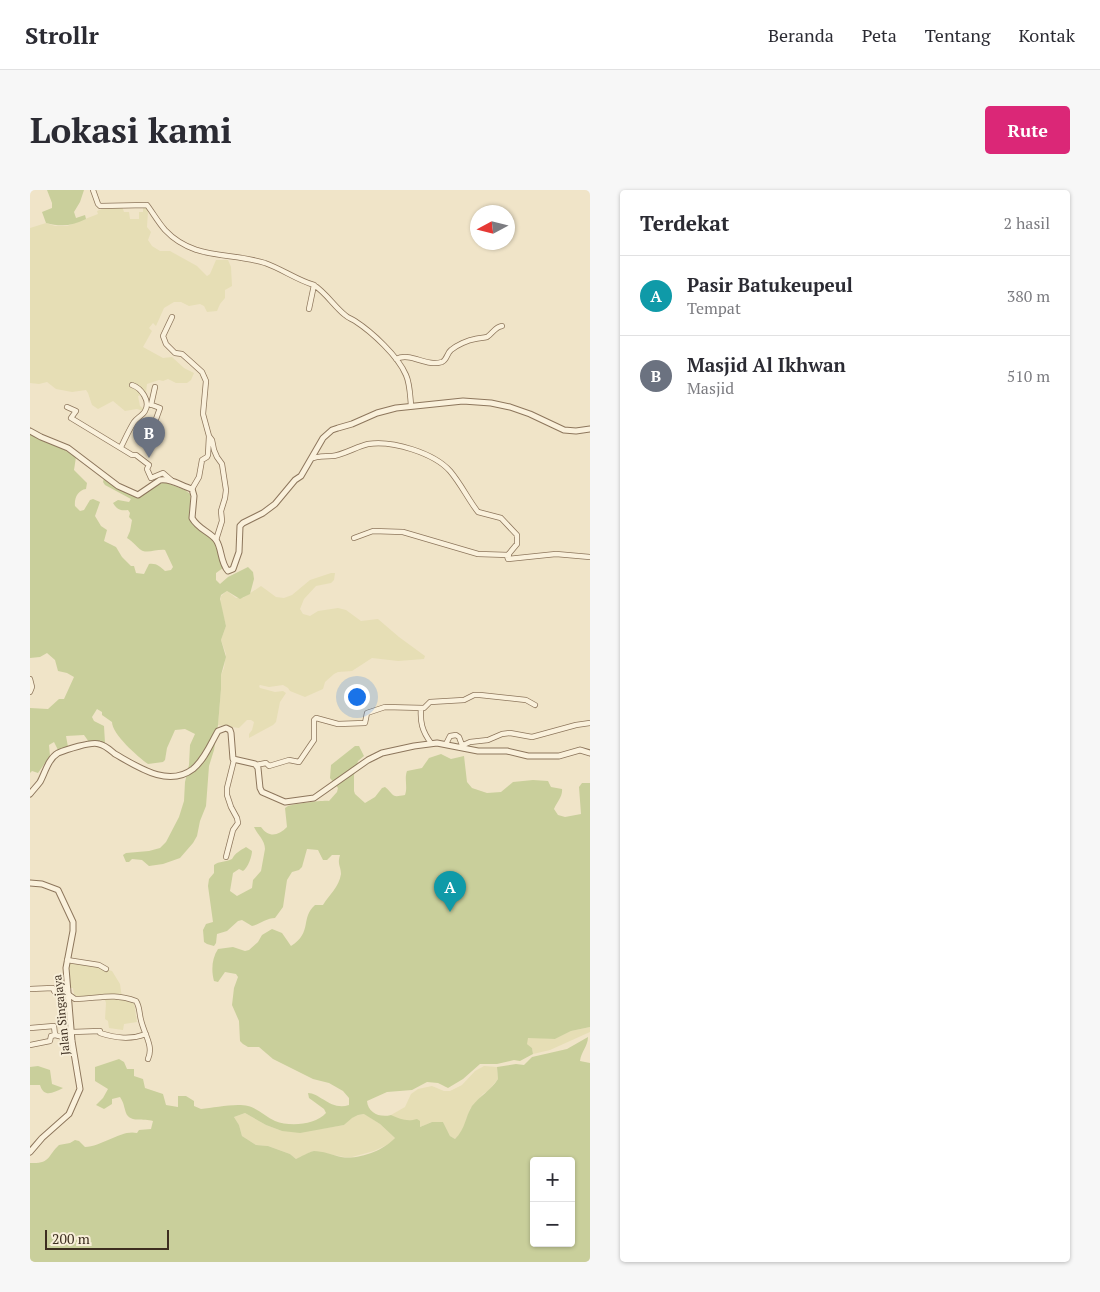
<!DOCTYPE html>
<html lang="id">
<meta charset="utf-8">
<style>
:root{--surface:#fff;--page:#f7f7f7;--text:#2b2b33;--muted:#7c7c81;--line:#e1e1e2;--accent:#db2777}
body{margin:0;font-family:"PT Serif",serif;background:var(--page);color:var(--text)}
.controls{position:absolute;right:15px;bottom:15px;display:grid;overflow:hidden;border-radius:5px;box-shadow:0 1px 4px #0004}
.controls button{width:45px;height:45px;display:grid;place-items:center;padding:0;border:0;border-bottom:1px solid var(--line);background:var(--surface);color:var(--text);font:25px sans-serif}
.compass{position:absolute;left:440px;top:15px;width:45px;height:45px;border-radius:50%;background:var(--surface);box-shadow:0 1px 4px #0004;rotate:263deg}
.scale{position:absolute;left:15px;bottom:12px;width:124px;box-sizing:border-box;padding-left:5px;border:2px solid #3d2e20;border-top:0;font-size:14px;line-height:18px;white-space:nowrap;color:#3d2e20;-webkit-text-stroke:4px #f7eed8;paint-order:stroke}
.you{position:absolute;left:326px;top:506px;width:18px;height:18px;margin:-12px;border:4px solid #fff;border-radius:50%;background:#1a73e8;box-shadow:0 0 0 8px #1a73e833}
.badge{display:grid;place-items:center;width:32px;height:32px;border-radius:50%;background:var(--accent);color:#fff;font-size:16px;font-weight:700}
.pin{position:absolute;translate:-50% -41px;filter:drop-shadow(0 1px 2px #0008)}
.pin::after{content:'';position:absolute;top:26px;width:18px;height:15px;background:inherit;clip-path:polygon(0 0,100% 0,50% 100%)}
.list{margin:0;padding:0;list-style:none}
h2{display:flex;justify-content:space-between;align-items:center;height:65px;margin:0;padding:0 20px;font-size:21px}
h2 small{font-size:16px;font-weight:400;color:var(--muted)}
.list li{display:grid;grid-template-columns:32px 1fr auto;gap:15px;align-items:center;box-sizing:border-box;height:80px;padding:0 20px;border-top:1px solid var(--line)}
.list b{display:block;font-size:19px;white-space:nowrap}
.list p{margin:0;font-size:16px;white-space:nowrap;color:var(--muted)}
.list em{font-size:16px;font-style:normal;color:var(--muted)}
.map{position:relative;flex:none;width:560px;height:1072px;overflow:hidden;border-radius:5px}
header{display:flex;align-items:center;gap:30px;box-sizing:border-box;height:70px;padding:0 25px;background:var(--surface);border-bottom:1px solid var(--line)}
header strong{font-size:24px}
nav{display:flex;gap:28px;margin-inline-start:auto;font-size:18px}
.intro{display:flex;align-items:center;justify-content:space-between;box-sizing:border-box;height:120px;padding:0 30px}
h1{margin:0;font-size:35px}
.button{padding:12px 22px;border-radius:5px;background:var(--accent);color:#fff;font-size:18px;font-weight:700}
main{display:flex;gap:30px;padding:0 30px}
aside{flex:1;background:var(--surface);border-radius:5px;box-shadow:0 1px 4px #0004}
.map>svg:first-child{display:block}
.farmland{fill:#e6deb5}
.green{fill:#c9cf9b;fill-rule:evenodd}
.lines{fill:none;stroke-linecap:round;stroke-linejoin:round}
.minor-casing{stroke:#8d765c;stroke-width:6}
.tertiary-casing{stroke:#8d765c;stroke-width:7}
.minor{stroke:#faf1dc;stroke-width:4.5}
.tertiary{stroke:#faf1dc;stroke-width:5}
.labels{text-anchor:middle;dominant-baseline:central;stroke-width:4;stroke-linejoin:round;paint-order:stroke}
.street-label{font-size:12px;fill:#3d2e20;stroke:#f7eed8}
</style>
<header>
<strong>Strollr</strong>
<nav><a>Beranda</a><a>Peta</a><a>Tentang</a><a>Kontak</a></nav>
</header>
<div class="intro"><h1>Lokasi kami</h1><a class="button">Rute</a></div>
<main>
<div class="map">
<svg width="560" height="1072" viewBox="0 0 560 1072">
<rect width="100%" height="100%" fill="#f0e4c8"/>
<path class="farmland" d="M92,16L94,22H99L100,29H109V22H113V16L116,17L118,21L117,37L121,42L118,50L122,56L130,61H140L167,76L177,86L180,84L186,70H198L201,77L202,96L195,100V108L190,114L187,121L177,122L174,116L170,114L159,116L151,112H144L134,118L126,136L123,133L119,138L122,141L113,157L133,168L142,167L154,178L164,183L161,190L157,193H146L138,189L133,191L129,190L117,194L116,203L108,206L110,216L114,219L113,221L107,219L95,221L83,211L68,219L62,215L58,203L56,200L42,202L26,199L17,192L9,194L0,193V38L16,33L25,36H37L68,24L67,21L72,19Z
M301,383H305L304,390L301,393L286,396L274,409L270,419L273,424L280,426L288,421L308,418L316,420L331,431L348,429L369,447L395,466L394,469L368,471L342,468L322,481L308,482L304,484L295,492L293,499L275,507L260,501L258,498L253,495L239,497L230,495L229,496L230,498L245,502L253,501L256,503L250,512L246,532L243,535L219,548V544L222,540L224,532L221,530H217L209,538L188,535L191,499V485L194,478L196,464L191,450L196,436L190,413L191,406L197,401L206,408H213L231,396L246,407L254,408L262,405L280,390Z
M38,772L57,774L82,781L90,794L92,808L104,812L107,832L94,834L93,840L79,838L78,831L75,829L76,813L73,804L49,807L44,805L43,798H40Z
M560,837V842L520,860L503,864L502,858L497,854V847L525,849L541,841Z
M454,876L467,877L468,889L458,901L453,904L440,919L433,940L425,949L420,946L413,932H402L390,937L382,931L370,930L361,925L375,917L381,904L388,899L402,896L414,901H420L432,895L445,881Z
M215,923L236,935L252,941L290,939L314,935L321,928L328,925L335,924L350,934L365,948L361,953L344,961L322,967H314L283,961L266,969L260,964L238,956L226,955L212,946L209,935L204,927Z"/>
<path class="green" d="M17,0H54L50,12L44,22L46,28L55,25L56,29C42,36 31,37 16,33L12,22L22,18V13Z
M0,243L15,252L28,256L46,267L44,280L57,293L56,299C48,300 44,308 45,316L50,321L54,320L60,310L63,309L70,312L65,326L71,336L77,340L74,351L86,357L92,367L101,376H104L106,383L114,384L119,374C127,373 130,377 135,381L141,380L143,377L135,360C128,359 119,363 113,361C109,360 103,351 97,348L100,341L102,330L99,327L100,323L98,320C91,321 87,320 83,313L88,310L99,312L101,309L75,295L73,292L74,288L106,306L134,292L155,300L160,304C162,312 157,323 161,331C166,341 179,344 184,352C186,354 192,374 193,378L186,383V390L190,394L198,387L218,377L223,382L224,389L220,404L210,409L197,401L191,405L190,409L196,436L191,450L196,467L191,485V499L188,535L184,560L179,576L176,616L170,631L167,646L163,653L150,668L133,674L119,676L112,670L102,669L99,672H96L93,665L96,663L119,661L130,658L136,652L149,627L154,611L155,592L159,575L160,555L165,544L155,539L145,540L137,558L135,570L133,572L118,574C108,567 82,544 82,532L72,525V522L67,519L62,527L64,531L74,536L75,553L59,552L54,545L36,546L38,557L28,560L24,552L19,555L20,566L8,583L2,581L0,583V518L18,519L29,509H34L44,487L37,483L28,481L25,470L17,463L10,467L0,468Z
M325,556H329L334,566L328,571L324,585V601L325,604L335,613L345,607L352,598L355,597C365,605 360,608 375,605C378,597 374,589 377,581L392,578L399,568L411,564L421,569L434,566L437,592L442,598L457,603L471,602L483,592L503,590L518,591L521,597L532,599C533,606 527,612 524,619L528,625L535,627L551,624L549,597L552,593H560V837L541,841L525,849L498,848L497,854L502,858L503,864L490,871L484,870L467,874H450L433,889L418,898L408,893L397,892L382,900L357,902L337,911C338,923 350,928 361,925C370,929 377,932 387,929L390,931V937L402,932H413L420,946L425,949C436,938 435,927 442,916C450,906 461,900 468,889L467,877L486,874L494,875L502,867L537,859L558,847C558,856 551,862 550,871L560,873V1072H0V973C21,974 17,966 29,955L40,953L45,950L49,951L55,957C73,956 92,939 107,943L109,940L121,939L123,931C114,928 100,933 96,923C94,917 94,913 90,907L82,909V914L74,919L66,915L73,908L78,899L65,891V877L89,869L94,872L97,879H104V886L113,889L115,898L133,904L136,915L148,917V906H156L164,911V916L171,919C184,918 205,913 218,916C227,918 236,927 245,931C260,937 285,935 296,923L294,919L279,908L278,903C290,903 301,921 319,915V908L313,901L299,893L283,889L243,869L229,857H218L213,854L210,851L209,831L202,815L204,798L208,787L206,784L195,782L188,792L184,791C181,780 182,768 188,759L203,757L215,761L219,760L228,752L232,745L242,739L252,743L261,756C283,742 270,728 285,715H293C299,705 309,697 311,684C311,676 307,675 310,665H302L297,670H293L288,660L277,659L272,677L269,680L262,682L257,690L253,717L245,728C237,728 230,734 222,736L212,730L208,731L197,741L187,744L186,753L184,756L177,754L174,752L173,740L176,734L183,732L178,696L179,689L184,683V675C189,671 196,672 202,669C205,663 211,660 216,657L222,661C222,666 218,678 213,681L209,679L203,683L200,701L207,706L222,698L223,690L231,681L235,659C235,650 227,644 224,637H231C239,648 248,646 257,637L255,618L258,616C265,614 294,610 299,611L307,602L308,598L300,588L301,575ZM215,923L236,935L252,941L270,943L314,935L322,928L328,925L334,924L350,934L365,948C353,961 328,970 311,967C303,965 292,961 284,961C278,962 271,967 266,969L260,964L238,956L226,955L212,946L209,935L204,927ZM504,971H541V1053H504Z
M8,876L20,880L22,894L33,898C23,903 14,908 10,895H0V877Z"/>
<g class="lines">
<defs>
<path id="minor" d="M63,0L68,14L70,16L117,15C123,23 128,32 135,40C163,70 199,62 235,73C252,79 267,90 284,95
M279,119L284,95C296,103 304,116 315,125C318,128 322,129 325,131C342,142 368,166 376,185C380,194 380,205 381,215
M142,127L133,146L136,154L145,163L152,164L161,172L172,182L176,191L173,224L179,246L178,265L177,267L172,270L169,287L162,299
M366,169C381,162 396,177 412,172C417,170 417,163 421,160C427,155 438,150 445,149C449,148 453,148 457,147C463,143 465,137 472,136
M121,215L125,197
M37,217L46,221L41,228L102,265H106L119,275L117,279L121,288L133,283L141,290
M121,243L130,218L122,215
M179,246L182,250L184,260L187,267L192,274L196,300L195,308L191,321L192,331L186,350
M91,257C95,249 99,240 104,232C107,228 113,225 115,221C121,211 111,198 102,195
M283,268C290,266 295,266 302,266C311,266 328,256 338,254C362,250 404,263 420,281C431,294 438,309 448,322L471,328L487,345V354L477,366L478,369L526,364L560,367
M324,348L343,341L373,342L448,364L479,365
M0,489L2,497L0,502
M391,518C390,532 392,541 401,553
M416,554L420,546L426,545L429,547L432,555
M429,557L440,552L458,550L472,544L480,543L502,547L546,535L560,533
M226,575L236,573L239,576L259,570L269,572L284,550V530L286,528L308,534L335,533L337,523L355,517L394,518L400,512L434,510L444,505H450L496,510L505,515
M196,667L203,640L208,633L207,628L201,617L197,605V598L204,570
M37,770L69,775L76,779
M0,799L23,798L24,801L38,799
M38,804L45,809C68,809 82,802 106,811C110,817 109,823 111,830C114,844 124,856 118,869
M0,838L24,836L25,845L21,846L20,851L0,855
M42,842L70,841V843C86,848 100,850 116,844
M25,845L33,847L35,851H42"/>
<path id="tertiary" d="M0,241L11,247L38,258L88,296L108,305L130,290C141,288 151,296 162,299L164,306L162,328C168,339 180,342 186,350C192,358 190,372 198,381L203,379L209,362L210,336L213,333L233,323L245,314L265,290L271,286L293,248L302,240L308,238L322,234L347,223L366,218L433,211L461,213L480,217L500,224L534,240L546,241L560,239
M0,604C3,600 7,596 10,592C15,583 18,569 28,563C35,560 62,551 69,554C75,555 80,560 85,564C108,577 138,598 163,579C175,569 181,553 188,541L196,538L200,540L201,543L203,569L225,574L228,578L230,598L232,602L255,612L284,608L338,570L352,563L384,556L407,553L448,561H477L498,566H529L550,560L560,563
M0,693L12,694L28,700L43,732V741L36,778L42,851L50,899L39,924L12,948L0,962"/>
</defs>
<use href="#minor" class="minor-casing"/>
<use href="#tertiary" class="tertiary-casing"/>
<use href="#minor" class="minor"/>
<use href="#tertiary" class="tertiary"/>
</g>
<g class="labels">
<g class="street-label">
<text transform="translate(31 825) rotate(-96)">Jalan Singajaya</text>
</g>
</g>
</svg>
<div class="controls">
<button>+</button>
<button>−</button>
</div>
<svg class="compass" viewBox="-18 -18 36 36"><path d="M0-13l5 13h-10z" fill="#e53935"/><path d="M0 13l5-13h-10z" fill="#7c7c81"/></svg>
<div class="scale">200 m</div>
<div class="you"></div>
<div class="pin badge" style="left:420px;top:722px;background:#0f9aa8">A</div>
<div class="pin badge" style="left:119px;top:268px;background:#6b7280">B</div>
</div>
<aside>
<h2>Terdekat<small>2 hasil</small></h2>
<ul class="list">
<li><span class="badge" style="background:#0f9aa8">A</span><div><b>Pasir Batukeupeul</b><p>Tempat</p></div><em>380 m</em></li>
<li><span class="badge" style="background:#6b7280">B</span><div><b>Masjid Al Ikhwan</b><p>Masjid</p></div><em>510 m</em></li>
</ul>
</aside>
</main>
